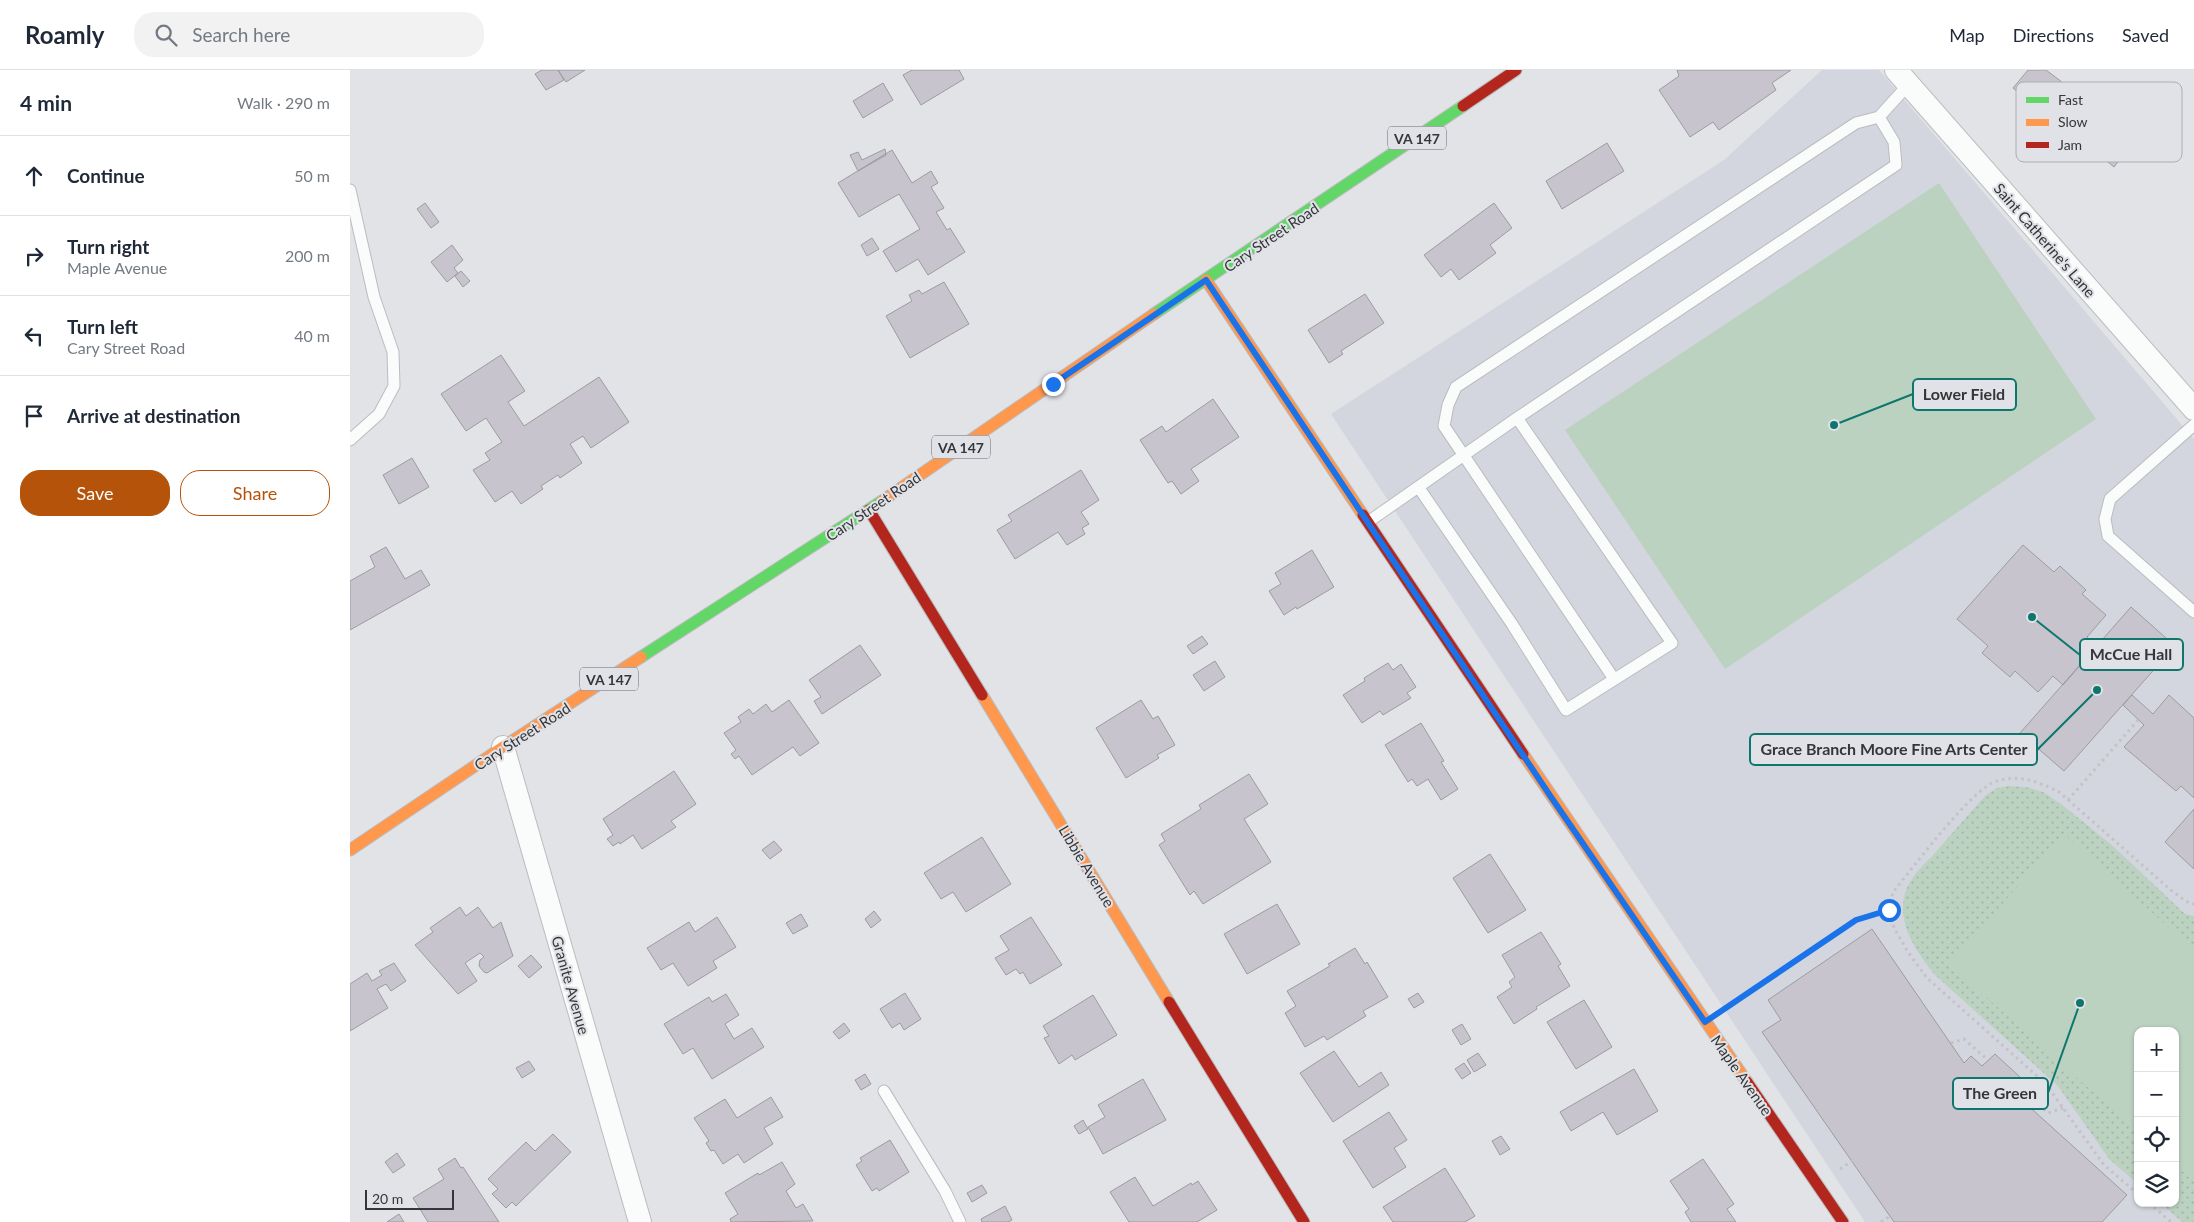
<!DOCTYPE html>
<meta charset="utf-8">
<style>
:root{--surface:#fff;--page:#f2f2f3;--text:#1f2937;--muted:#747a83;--line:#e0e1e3;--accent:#b45309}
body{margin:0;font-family:Lato,sans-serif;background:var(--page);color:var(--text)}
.controls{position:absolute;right:15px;bottom:15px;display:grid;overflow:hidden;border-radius:10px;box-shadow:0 1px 4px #0004}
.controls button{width:45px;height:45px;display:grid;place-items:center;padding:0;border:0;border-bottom:1px solid var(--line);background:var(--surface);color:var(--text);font:25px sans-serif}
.scale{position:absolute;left:15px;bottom:12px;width:89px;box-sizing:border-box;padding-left:5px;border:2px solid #353638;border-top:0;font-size:14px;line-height:18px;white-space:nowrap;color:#353638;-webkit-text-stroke:4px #e0e2e7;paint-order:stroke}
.stop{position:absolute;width:15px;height:15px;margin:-11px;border:4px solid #1a73e8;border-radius:50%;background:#fff}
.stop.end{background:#1a73e8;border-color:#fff;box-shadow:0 1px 5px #0008}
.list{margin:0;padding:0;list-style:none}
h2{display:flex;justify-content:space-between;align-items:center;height:65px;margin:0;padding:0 20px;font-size:21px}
h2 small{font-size:16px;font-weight:400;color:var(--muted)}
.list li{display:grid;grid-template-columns:32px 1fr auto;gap:15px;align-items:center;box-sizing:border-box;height:80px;padding:0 20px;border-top:1px solid var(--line)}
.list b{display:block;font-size:19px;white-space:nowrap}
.list p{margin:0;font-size:16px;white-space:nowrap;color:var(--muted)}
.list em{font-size:16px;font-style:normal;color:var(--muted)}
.actions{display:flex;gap:10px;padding:15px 20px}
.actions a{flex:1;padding:11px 0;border:1px solid var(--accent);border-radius:20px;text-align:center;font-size:18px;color:var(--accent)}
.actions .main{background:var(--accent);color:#fff}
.icon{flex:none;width:28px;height:28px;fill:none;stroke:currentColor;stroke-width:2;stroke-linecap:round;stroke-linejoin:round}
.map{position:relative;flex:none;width:1844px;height:1152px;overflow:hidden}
header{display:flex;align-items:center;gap:30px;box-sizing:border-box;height:70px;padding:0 25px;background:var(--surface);border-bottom:1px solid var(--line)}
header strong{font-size:24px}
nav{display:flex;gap:28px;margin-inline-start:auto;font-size:18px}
.search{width:350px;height:45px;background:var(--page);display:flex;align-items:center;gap:12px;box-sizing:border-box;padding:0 18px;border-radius:20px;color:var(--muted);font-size:19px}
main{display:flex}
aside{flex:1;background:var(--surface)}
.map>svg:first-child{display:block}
.built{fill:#d3d6de;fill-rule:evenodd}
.grass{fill:url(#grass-dots)}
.pitch{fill:#bcd2c1}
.building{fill:#c7c4ce;stroke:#9c9c9e}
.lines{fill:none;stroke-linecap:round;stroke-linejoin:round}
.lane-casing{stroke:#bcbcbf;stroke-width:13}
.street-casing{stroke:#bcbcbf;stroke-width:24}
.fast-casing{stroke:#bcbcbf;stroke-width:13}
.slow-casing{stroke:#bcbcbf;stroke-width:13}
.jam-casing{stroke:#bcbcbf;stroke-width:13}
.path{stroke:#c3c3c4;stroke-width:3;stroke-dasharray:2.5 4;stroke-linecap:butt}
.lane{stroke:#fafbfb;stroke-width:11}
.street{stroke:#fafbfb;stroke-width:22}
.fast{stroke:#63d668;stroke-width:11}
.slow{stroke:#ff974d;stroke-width:11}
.jam{stroke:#b3261e;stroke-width:11}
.route{stroke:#1a73e8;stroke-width:6}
.labels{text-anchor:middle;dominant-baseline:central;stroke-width:4;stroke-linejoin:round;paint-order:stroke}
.shield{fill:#e0e2e7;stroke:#686a6c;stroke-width:1}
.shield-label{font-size:14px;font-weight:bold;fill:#353638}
.street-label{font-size:15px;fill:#353638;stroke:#e0e2e7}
.key{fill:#e0e2e7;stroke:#adaeb2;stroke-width:1}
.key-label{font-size:14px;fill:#353638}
.leader{fill:none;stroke:#0f766e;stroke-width:2}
.callout-dot{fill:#0f766e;stroke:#e0e2e7;stroke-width:2}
.callout{fill:#e0e2e7;stroke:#0f766e;stroke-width:2}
.callout-label{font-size:16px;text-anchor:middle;font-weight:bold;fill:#353638}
</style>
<header>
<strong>Roamly</strong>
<div class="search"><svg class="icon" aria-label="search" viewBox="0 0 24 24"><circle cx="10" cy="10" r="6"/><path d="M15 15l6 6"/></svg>Search here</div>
<nav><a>Map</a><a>Directions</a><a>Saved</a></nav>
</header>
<main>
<aside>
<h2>4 min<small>Walk · 290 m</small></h2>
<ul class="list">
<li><svg class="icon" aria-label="ahead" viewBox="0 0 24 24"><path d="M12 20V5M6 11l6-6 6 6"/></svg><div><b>Continue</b></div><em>50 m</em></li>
<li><svg class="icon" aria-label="right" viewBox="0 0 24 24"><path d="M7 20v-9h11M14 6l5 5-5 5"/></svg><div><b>Turn right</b><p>Maple Avenue</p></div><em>200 m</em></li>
<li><svg class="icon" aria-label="left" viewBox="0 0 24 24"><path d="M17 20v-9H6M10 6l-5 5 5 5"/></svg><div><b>Turn left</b><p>Cary Street Road</p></div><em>40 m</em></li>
<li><svg class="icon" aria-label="arrive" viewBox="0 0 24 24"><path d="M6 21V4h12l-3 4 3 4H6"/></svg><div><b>Arrive at destination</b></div></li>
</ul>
<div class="actions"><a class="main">Save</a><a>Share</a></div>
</aside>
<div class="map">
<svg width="1844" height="1152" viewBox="0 0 1844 1152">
<defs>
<pattern id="grass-dots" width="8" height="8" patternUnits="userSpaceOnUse" patternTransform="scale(1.25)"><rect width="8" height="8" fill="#bcd2c1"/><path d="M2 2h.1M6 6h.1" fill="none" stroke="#a2b5a7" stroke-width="1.8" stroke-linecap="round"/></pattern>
</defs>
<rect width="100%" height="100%" fill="#e1e3e6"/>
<path class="built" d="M1472,0H1529L1844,369V1152H1515L981,344L1374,90ZM1788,961H1825V1133H1788Z"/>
<path class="grass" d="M1659,716L1676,717L1693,722L1711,734L1763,776L1835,844L1844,846V1152H1832L1811,1133H1825V961H1788V1114L1759,1089L1708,1016L1585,905C1564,879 1541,845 1560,812C1566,801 1577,792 1585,783C1602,763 1619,744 1636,725L1647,718Z"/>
<path class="pitch" d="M1589,113L1746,349L1375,599L1215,360Z
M1714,764L1844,880V1111L1825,1095V961H1788V1062L1599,894Z"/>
<path class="building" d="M192,0H208L214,10L196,20L185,4Z
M208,0H235L216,12Z
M562,0H609L614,9L571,35L553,5Z
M1441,0L1422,13L1426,20L1369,60L1363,52L1340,67L1309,20L1329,6L1327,0Z
M1678,0H1696L1786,68L1764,97L1741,78L1733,88L1710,70L1718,60L1663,18Z
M533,13L543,30L513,48L503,31Z
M1257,73L1274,101L1212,139L1196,111Z
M535,79L536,85L508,101L500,85L508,82L512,90Z
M542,80L562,113L581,101L588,113L581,117L594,138L586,142L597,160L600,158L615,182L578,205L568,189L546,202L533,181L570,159L549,124L509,147L488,113Z
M75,133L89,152L81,158L67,139Z
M1144,133L1162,158L1140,175L1146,183L1109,210L1101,199L1091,207L1074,185Z
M522,168L529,179L517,186L511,175Z
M102,175L113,190L104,198L108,203L97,212L81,192Z
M111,201L120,211L113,217L105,206Z
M594,212L619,254L560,288L536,246L562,231L559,225L569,220L572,224Z
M1015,224L1034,253L991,281L993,284L979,293L958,260Z
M151,285L175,321L158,332L174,356L249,307L279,352L241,378L233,366L220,374L232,393L210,408L208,405L191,416L193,419L171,434L162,421L145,432L123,400L140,390L135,383L152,372L136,348L116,361L91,324Z
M863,329L889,367L841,399L849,411L831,424L822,411L818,413L790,370L812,356L816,362Z
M62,388L79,417L49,434L33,405Z
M731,400L749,430L731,442L739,454L732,458L735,464L717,475L708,462L665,489L647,460L662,451L658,445Z
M1673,475L1704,502L1710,496L1736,520L1732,524L1756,545L1737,567L1747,576L1713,615L1703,606L1688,622L1665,601L1660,607L1632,583L1638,576L1607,549Z
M36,477L55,509L71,500L80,515L0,560V511L25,497L20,486Z
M962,480L984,517L947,539L946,537L934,545L919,521L931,514L925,503Z
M1781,537L1825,576L1714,701L1670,663Z
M852,566L858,574L843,584L837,576Z
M510,575L531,605L472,644L464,631L471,627L459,610Z
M865,591L875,607L854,621L843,605Z
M1038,593L1043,600L1051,594L1066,617L1057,623L1061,628L1033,645L1030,641L1012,653L993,625L1015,611L1014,608Z
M1782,625L1803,644L1819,625L1844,648V728L1831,716L1826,721L1774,677L1794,655L1773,635Z
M439,630L469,673L450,686L443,677L402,705L389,686L385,689L381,684L386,680L374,663L391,652L388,647L399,639L403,644L416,634L422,642Z
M791,630L803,649L808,646L825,675L807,685L809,688L776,708L746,658Z
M1071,653L1094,691L1091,692L1108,719L1091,730L1078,709L1067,716L1062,709L1058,712L1035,675Z
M324,701L346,734L321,751L326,757L292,779L283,765L270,774L269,772L263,776L257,769L263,765L253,749Z
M899,704L918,734L894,749L921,792L853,834L844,821L840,825L809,775L815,771L811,764L851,739L849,735Z
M1844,739V799L1815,772Z
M632,767L661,814L616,842L603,822L591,829L574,803Z
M424,771L432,780L420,789L412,780Z
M1140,784L1176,840L1138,863L1103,808Z
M927,834L950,874L897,904L874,864Z
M110,837L116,846L128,837L143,858L151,852L163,886L137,903L134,902L129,896L130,890L134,887L130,883L115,893L127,911L108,924L65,875L83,862L80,858Z
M524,841L531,850L521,858L515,849Z
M451,844L458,856L443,864L436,853Z
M367,847L386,877L363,891L367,898L338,916L323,893L311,900L297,878L339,852L345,862Z
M681,847L712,895L680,914L673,902L670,904L666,899L656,905L645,888L659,880L650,866Z
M1522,859L1614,993L1621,986L1632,996L1645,984L1684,1020L1674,1032L1777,1125L1752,1152H1544L1412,962L1431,950L1418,930Z
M1191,862L1211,894L1208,896L1220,916L1186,937L1187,939L1164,954L1147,927L1162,917L1159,912L1165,907L1152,885Z
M1005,878L1015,894L1017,892L1038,927L1013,941L1016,946L977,970L974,966L955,977L935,943L946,936L937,921L980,896L978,894Z
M181,885L192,897L179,908L168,896Z
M44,893L56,911L41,921L36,914L27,919L38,938L0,961V914L17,903L22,911L32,905L29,901Z
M555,923L571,949L554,960L550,953L542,958L530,939Z
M1068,923L1074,932L1064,938L1058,929Z
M376,924L389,945L375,954L384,969L402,958L414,977L362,1009L343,978L333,984L314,954L359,927L362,932Z
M743,925L767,965L725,990L722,985L709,994L694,968L699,966L693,956Z
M1234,930L1262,977L1226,999L1197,952Z
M494,953L500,961L489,969L483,962Z
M1112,954L1121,969L1111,975L1102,960Z
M984,981L1009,1017L1031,1002L1039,1015L983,1052L950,1003Z
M1128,983L1136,995L1124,1002L1117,990Z
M179,991L185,1000L172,1008L166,998Z
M1114,993L1121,1003L1112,1009L1105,999Z
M1284,999L1308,1041L1267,1065L1253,1042L1221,1061L1210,1042Z
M515,1004L521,1014L511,1020L505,1010Z
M793,1009L816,1050L753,1084L738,1057L755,1047L748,1035Z
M421,1027L433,1047L414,1058L423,1074L394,1093L388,1084L373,1094L364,1080L361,1081L356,1073L359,1071L344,1048L375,1029L387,1048Z
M1039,1042L1057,1070L1044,1078L1056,1097L1023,1118L993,1071Z
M733,1050L738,1059L729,1064L724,1056Z
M203,1064L221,1082L166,1136L162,1132L156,1138L142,1124L148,1119L138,1109L176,1072L185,1081Z
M1151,1066L1160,1079L1150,1085L1142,1071Z
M540,1070L559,1102L529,1121L527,1118L522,1121L506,1095L512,1091L510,1088Z
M47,1083L55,1095L43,1103L35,1092Z
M105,1088L111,1098L113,1097L149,1152H78L63,1128L94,1109L88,1099Z
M1353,1089L1384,1134L1377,1139L1386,1152H1341L1335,1142L1339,1139L1320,1111Z
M432,1092L445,1114L436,1121L446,1138L453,1134L463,1151L381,1152L380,1149L388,1144L375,1123L408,1103L409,1105Z
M1095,1098L1125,1146L1115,1152H1043L1033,1137Z
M785,1107L803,1136L841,1113L842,1115L848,1111L867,1140L847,1152H779L760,1122Z
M632,1115L637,1123L622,1132L617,1123Z
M655,1136L662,1150L658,1152H632L631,1149Z
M49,1144L54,1152H37Z"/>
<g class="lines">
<defs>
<path id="lane" d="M0,120L24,227L43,282L44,316L29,344L0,370
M1844,355L1760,429L1755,449L1758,466L1844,542
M1069,418L1162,554L1216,640L1322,573L1167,348
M1018,452L1167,348L1546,95L1544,72L1529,47
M1264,609L1094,356L1098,335L1106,317L1506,53L1529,47L1558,15
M534,1021L595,1121L610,1152"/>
<path id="street" d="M1546,0L1844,339
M153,677L290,1152"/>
<path id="fast" d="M804,244L1113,36
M291,587L532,431"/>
<path id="slow" d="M856,210L1013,445
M532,431L804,244
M632,625L819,932
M1173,684L1397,1012
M0,780L153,677L291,587"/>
<path id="jam" d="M1113,36L1166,0
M519,440L632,625
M1013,445L1173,684
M819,932L954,1152
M1397,1012L1493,1152"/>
</defs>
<use href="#lane" class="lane-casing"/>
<use href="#street" class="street-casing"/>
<use href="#fast" class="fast-casing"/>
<use href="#slow" class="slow-casing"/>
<use href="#jam" class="jam-casing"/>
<path class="path" d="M1718,730L1789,649
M1378,936L1506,850L1539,840
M1601,973L1614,969L1638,990
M1679,1026L1698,1043L1713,1038
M1490,1099L1502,1091
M1788,1124L1754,1095L1695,1013L1577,908L1558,882L1544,858L1539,840L1543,822C1562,799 1623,717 1647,711C1669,704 1689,712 1709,722L1823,822L1839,833L1844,834
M1799,1133L1821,1152
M1531,1152L1540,1146"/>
<use href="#lane" class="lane"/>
<use href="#street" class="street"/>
<use href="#fast" class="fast"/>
<use href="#slow" class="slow"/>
<use href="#jam" class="jam"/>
</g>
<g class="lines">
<path class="route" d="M703,314L856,210L1201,727L1355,952L1506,850L1539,840"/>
</g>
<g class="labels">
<g class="shield">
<rect x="1038" y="56.5" width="58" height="23" rx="4"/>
<rect x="582" y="365.5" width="58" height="23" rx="4"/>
<rect x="230" y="597.5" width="58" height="23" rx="4"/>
</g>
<g class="shield-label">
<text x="1067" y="68">VA 147</text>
<text x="611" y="377">VA 147</text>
<text x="259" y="609">VA 147</text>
</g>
<g class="street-label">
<text transform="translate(921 167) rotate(-34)">Cary Street Road</text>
<text transform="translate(1695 170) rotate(49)">Saint Catherine's Lane</text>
<text transform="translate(523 436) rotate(-34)">Cary Street Road</text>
<text transform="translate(172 666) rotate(-33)">Cary Street Road</text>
<text transform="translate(737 796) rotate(59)">Libbie Avenue</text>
<text transform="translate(221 915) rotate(74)">Granite Avenue</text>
<text transform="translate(1392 1005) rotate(55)">Maple Avenue</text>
</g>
</g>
<rect x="1666" y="12" width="166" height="80" rx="8" class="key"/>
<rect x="1676" y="27" width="23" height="6" fill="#63d668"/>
<rect x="1676" y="49" width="23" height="7" fill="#ff974d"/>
<rect x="1676" y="72" width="23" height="6" fill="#b3261e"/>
<g class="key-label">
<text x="1708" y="35">Fast</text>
<text x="1708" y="57">Slow</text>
<text x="1708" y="80">Jam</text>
</g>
<path class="leader" d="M1484 355L1563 324M1682 547L1730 585M1747 620L1687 680M1730 933L1698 1023"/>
<g class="callout-dot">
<circle cx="1484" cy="355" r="5"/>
<circle cx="1682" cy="547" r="5"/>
<circle cx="1747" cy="620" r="5"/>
<circle cx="1730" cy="933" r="5"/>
</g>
<g class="callout">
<rect x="1563" y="309" width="103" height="31" rx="5"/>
<rect x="1730" y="569" width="103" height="31" rx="5"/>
<rect x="1400" y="664" width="287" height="31" rx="5"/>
<rect x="1603" y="1008" width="95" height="31" rx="5"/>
</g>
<g class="callout-label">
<text x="1614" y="330">Lower Field</text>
<text x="1781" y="590">McCue Hall</text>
<text x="1544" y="685">Grace Branch Moore Fine Arts Center</text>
<text x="1650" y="1029">The Green</text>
</g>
</svg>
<div class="controls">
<button>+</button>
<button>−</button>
<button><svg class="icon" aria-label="locate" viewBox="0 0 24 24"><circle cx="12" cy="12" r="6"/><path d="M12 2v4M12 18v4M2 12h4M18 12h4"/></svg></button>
<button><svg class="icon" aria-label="layers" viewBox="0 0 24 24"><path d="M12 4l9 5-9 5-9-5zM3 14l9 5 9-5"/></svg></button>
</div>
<div class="scale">20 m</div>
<div class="stop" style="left:1539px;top:840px"></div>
<div class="stop end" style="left:703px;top:314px"></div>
</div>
</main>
